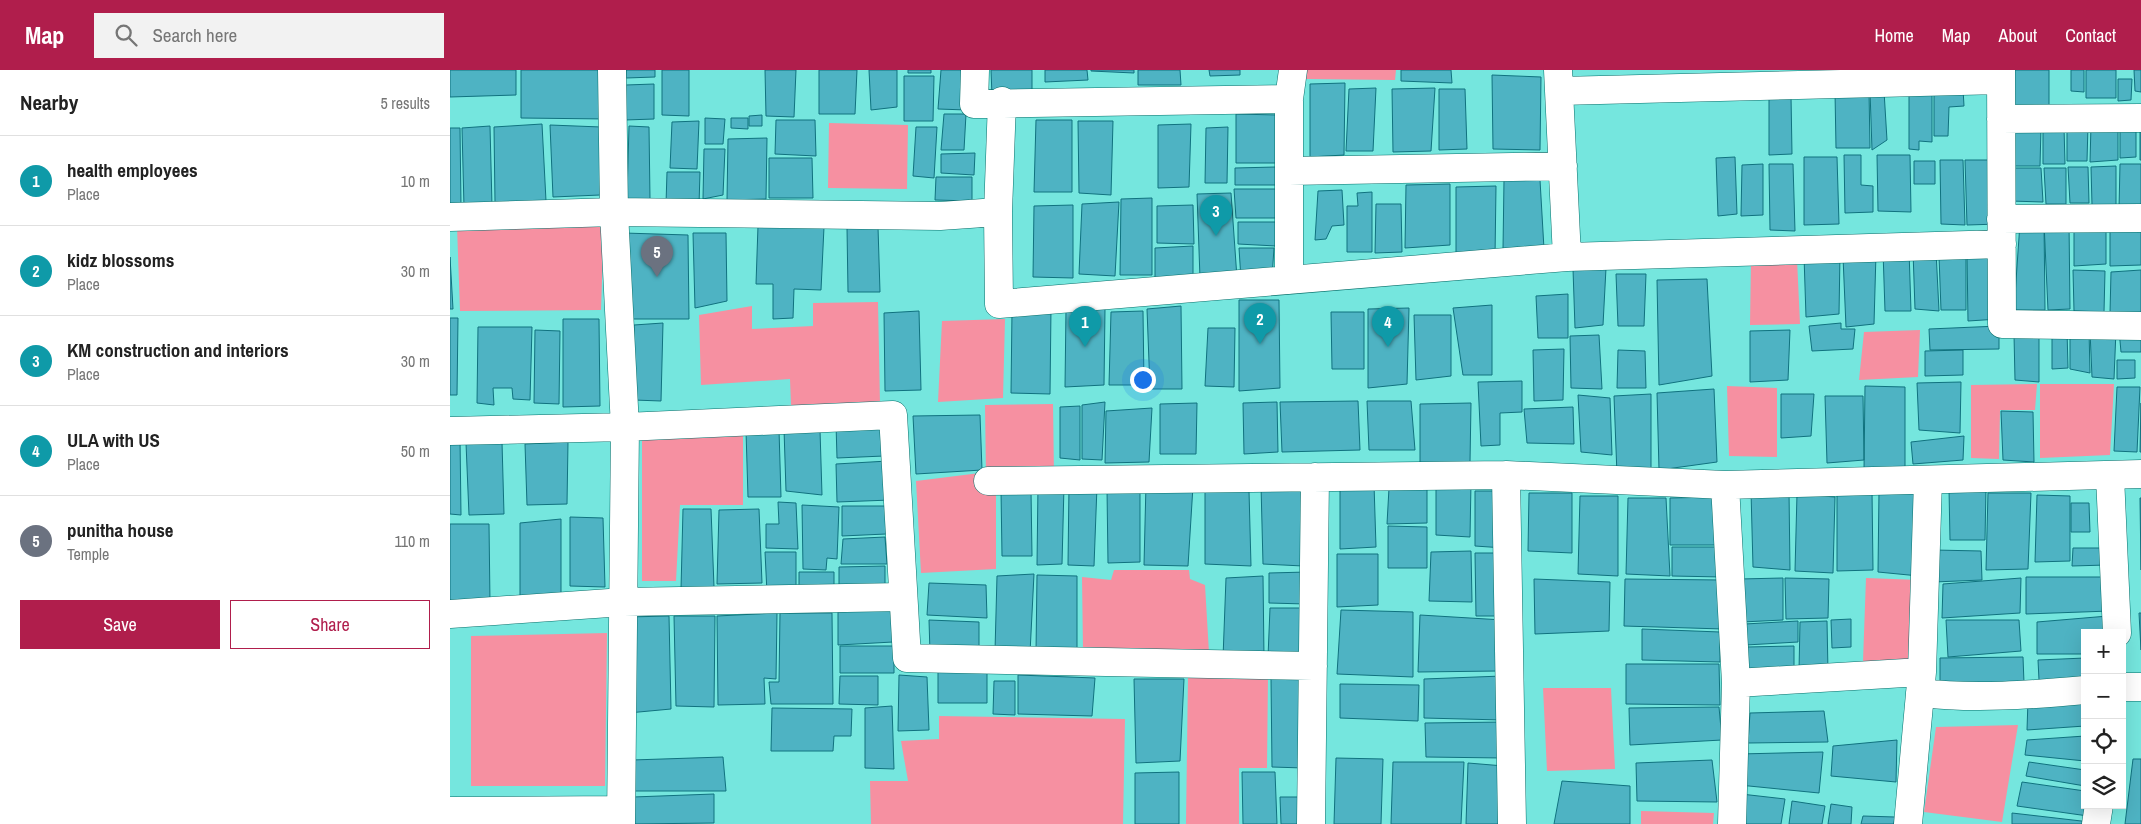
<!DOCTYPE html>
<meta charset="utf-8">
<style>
:root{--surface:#fff;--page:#f2f2f2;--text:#222;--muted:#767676;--line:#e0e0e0;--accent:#b01e4c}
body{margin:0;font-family:"Archivo Narrow",sans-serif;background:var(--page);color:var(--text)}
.controls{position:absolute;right:15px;bottom:15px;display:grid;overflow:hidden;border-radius:0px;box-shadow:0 5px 20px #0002}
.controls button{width:45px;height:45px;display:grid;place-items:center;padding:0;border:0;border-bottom:1px solid var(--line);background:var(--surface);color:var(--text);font:25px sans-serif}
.you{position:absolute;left:692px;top:309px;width:18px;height:18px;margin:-12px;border:4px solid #fff;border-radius:50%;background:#1a73e8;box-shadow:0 0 0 8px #1a73e833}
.badge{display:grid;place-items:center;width:32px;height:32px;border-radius:50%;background:var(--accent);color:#fff;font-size:16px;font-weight:700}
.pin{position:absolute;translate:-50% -41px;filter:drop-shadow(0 1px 2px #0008)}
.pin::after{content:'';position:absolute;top:26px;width:18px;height:15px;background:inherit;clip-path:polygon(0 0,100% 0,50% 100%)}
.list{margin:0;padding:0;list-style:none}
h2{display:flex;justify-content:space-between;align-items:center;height:65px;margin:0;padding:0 20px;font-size:21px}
h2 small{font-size:16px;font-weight:400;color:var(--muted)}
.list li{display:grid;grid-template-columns:32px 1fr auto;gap:15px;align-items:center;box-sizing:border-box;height:90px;padding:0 20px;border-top:1px solid var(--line)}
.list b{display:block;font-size:19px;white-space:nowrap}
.list p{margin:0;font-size:16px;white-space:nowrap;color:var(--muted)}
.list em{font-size:16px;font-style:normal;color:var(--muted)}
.actions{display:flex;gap:10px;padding:15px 20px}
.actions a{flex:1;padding:11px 0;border:1px solid var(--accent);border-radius:0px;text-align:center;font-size:18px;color:var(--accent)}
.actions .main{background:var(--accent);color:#fff}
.icon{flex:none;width:28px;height:28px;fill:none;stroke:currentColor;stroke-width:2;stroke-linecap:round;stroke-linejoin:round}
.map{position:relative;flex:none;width:1691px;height:754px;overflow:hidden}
header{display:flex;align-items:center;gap:30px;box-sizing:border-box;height:70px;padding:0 25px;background:var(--accent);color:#fff}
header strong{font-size:24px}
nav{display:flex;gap:28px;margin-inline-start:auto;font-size:18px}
.search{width:350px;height:45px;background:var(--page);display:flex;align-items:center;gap:12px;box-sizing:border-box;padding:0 18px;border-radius:0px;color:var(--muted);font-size:19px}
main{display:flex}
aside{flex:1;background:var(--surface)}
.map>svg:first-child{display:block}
.green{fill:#f690a1}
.building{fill:#4eb3c3;stroke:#10727f}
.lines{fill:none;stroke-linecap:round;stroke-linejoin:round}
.street-casing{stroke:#07706b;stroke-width:29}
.street{stroke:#fff;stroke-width:28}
</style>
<header>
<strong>Map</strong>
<div class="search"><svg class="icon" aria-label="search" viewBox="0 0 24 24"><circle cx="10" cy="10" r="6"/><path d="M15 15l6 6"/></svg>Search here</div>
<nav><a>Home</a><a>Map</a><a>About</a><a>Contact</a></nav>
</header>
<main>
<aside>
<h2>Nearby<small>5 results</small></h2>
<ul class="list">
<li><span class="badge" style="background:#0f9aa8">1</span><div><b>health employees</b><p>Place</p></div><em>10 m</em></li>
<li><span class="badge" style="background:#0f9aa8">2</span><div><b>kidz blossoms</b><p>Place</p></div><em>30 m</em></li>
<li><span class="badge" style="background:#0f9aa8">3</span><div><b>KM construction and interiors</b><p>Place</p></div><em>30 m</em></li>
<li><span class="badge" style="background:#0f9aa8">4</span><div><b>ULA with US</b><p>Place</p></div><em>50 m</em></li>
<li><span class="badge" style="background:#6b7280">5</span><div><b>punitha house</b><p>Temple</p></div><em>110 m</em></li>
</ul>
<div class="actions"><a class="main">Save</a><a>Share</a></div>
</aside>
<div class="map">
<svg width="1691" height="754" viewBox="0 0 1691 754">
<rect width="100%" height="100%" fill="#75e6de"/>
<path class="green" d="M856,0H946L945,10L855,9Z
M379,53L458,55L457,119L378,118Z
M154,153L151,240L10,241L7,156Z
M1347,189L1350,254L1300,255L1301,192Z
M428,232L430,335H341L340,309L251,315L249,245L302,236V259L363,256V233Z
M555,249L553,328L488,332L492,251Z
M1470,260L1468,307L1409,310L1414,262Z
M1587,314L1585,340H1550L1549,389L1521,388V315Z
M1590,314H1664L1660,385L1590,388Z
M1277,316L1327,318V387L1279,386Z
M603,334L604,406L536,407L535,335Z
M293,358V435H230L226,511H192V364Z
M530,403L546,419V499L471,503L466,411Z
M664,500H739L740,509L755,515L759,583L633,581L632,507L661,510Z
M1416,508L1470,510L1464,593L1413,591Z
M157,563L155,716H21V566Z
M738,605L818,606L817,698H789V754H736Z
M1093,618H1161L1165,699L1097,701Z
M489,646L675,649L673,754H421L420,711H458L451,671L489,669Z
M1568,655L1552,752L1474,742L1486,657Z
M1191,741L1264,743L1263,754H1191Z"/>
<path class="building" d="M0,0H66V25L0,27Z
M71,0H157V49L71,48Z
M176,0H205V7L176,8Z
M212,0H239V46L212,45Z
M315,0H346L344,47L316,46Z
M369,0H407L405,44H369Z
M419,0H447V37L421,40Z
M458,0H481V3H458Z
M491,0H518L517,40L488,39Z
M541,0H582V26H542Z
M595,0H637L638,10L595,12Z
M641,0H684V3L641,1Z
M688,0H730L731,15H688Z
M759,0H790V5L760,6Z
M951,0H1001L1002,13L951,11Z
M1563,0H1599V36H1563Z
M1621,0H1634V22L1621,21Z
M1636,0H1666V28H1636Z
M1684,0H1691V22L1685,21Z
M1042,5L1091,7L1090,80L1043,79Z
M454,6H484L483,51H454Z
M1668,9H1682L1681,30L1668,31Z
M895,13L894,85L860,87V14Z
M204,14V49L175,50L176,15Z
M926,18L923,81H896L899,19Z
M985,18L981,81L943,82L942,19Z
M1459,18H1482V72L1469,71V80L1459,79Z
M989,19H1015L1017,79L989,80Z
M1484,19H1513L1514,36L1499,37L1498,66H1484Z
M1419,21L1420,78H1386L1385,22Z
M1420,21H1434L1437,70L1422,80Z
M1341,26L1342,84L1319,85V27Z
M494,44H516L514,80H491Z
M786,44L827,45V93H786Z
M312,45V56H299V46Z
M255,48L275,49L273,74H255Z
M281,48H298V59L281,58Z
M326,50H365L366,86L325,84Z
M586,50H622V122H584Z
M249,51L247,99L220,98L222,52Z
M628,51H663L661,125L629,123Z
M92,54L96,131L45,132L44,57Z
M741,54L739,117L708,118V55Z
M1670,54H1686V87L1670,88Z
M1690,54H1691V90H1690Z
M100,55L151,57L150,125L103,127Z
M1617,55H1638L1637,91H1617Z
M1641,55H1668V90L1640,92Z
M40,56L42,136L14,137L12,58Z
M179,56L199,57L200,129H177Z
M1593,56L1614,57L1615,94H1593Z
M466,57H487L484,108L463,106Z
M778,57L777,113H755L756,58Z
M1560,57H1591L1590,96H1559Z
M0,58H10L11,136L0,137Z
M317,68L316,129L277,130L278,69Z
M254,79H275L273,125L253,129Z
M525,83L524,105L491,103V84Z
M1394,85H1411V115L1423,116V142L1395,143Z
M1427,85H1460L1461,142L1428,141Z
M1285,87L1287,144L1268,146L1266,88Z
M1354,87H1387L1389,154L1354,155Z
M319,88H362L363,128H319Z
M1490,90H1513L1515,155L1491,154Z
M1515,90H1548L1549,154L1517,155Z
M1464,91H1485V114H1464Z
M1313,94V145L1291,146L1292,95Z
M1319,94H1343L1345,161L1320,160Z
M1670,94H1691V138L1669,139Z
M1666,96V135H1642L1641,97Z
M826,97V115H785V98Z
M1618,97H1638L1639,133H1620Z
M1559,98H1591L1593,132L1560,131Z
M1594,98H1616V134H1596Z
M217,102H250L249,135L216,134Z
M486,107H522V131L485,130Z
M1054,110H1090L1094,179H1053Z
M1000,114V175L955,178L956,115Z
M1046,116L1045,188H1006V117Z
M784,119H827L828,148H786Z
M892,120L894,155L882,156L876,169L865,170L868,121Z
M922,122V182H897V136H908L907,123Z
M781,123L787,208H750L747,124Z
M702,128V205H670L671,129Z
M669,132L665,206L629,204L632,134Z
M926,134H951L952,182L925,183Z
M623,135V208L583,207L584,136Z
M743,135L744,174L707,173V136Z
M788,152H828L826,176L788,174Z
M1570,153H1594L1595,240H1564Z
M1594,153H1619L1620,239L1598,240Z
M1656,153V194L1624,196V154Z
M1691,153V195L1660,196V154Z
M308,156L374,157L371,220L344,219L343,248L323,249V214H306Z
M428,157L430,222H398L397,158Z
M174,163L238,165L239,249H176Z
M243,163H276L277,231L245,238Z
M743,176V209H705V178Z
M789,178H824L822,208L791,209Z
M1459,180L1461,241H1435L1433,181Z
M1463,181H1486L1489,241L1465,239Z
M1426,183L1424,254L1396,257L1393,187Z
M1390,184L1389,244L1356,247L1354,186Z
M1517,185H1549V249L1518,251Z
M1489,186H1516V240H1491Z
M0,187L3,239H0Z
M1156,198L1153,255L1125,258L1123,199Z
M1623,200L1655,201L1654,242L1624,241Z
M1691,200V243H1660L1661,202Z
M1166,204H1196L1194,256H1168Z
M1257,209L1262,306L1209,315L1207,210Z
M1118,224V268H1088L1086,226Z
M789,230H829L830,318L789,321Z
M1042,235V305H1013L1003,238Z
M731,236L732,319H700L697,239Z
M601,238L600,324L561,323L562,241Z
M959,238L957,314L918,318V239Z
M616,239H655L654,315L615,317Z
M469,241L471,320L435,321L434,243Z
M693,241L694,315H659L661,242Z
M881,242H914V299H882Z
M964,245H1001V306L966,310Z
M0,248H8L7,325H0Z
M113,249H149L150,336L113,337Z
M213,253L211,331L184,330V255Z
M1391,253V259H1405L1403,279L1362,281L1359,256Z
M1549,256V279L1480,280L1479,259Z
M28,257H82L80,330L63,329L62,318H43L44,335L27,333Z
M758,258H785L784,317L755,316Z
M1620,259L1639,260L1640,303L1620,299Z
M85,260L110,261L109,334L84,333Z
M1340,260L1338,310L1300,312V261Z
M1602,260H1617L1618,298L1602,299Z
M1666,260L1664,309L1642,307L1640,261Z
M1669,260H1691V282H1671Z
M1589,264V312L1565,310L1564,265Z
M1149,265L1152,319L1121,318L1120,266Z
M1114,279L1113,330L1084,331L1083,280Z
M1168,280L1195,281L1196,318H1167Z
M1513,280V305L1475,306V281Z
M1667,290H1685V308L1667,309Z
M1072,311V342L1050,343V375L1031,376L1028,312Z
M1511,312L1510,363L1469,360L1467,313Z
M1415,316L1455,317V399L1414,400Z
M1667,317H1690L1687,382L1664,381Z
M1264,319L1267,392L1209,400L1207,323Z
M1201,324V407L1167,405L1164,326Z
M1331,324H1364L1361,366L1331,368Z
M1128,325L1160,328L1162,385L1131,382Z
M1375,326H1413L1414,390L1377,393Z
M908,331L910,380L832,382L830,332Z
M917,331H961L965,380H919Z
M655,332L652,390L632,389V335Z
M827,332L828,382L794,384L793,333Z
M747,333L746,384H710V334Z
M1021,333L1020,392L970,393V334Z
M1691,333V382H1690Z
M630,336V390L610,388V337Z
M1123,337L1124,374L1077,373L1074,339Z
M702,338L699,392L655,393L656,341Z
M1551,341L1583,342L1584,392L1553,390Z
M530,345L532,400L466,404L463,346Z
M432,353L434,386L387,388L386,354Z
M334,359L370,360L372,425L336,421Z
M329,360L331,427H298L296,361Z
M1514,366L1513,390L1463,394L1461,372Z
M0,368H10L11,445L0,444Z
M52,372L54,444L19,445L16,373Z
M118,372L117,434L77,435L75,374Z
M438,391L441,430L387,432L386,394Z
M890,413L924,414L926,477L890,479Z
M986,413H1021L1020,467L986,465Z
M696,414L743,416L738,496L694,495Z
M588,415L614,416L612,494L587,495Z
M811,415L851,418L853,496L813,494Z
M619,416H647L644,496L618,495Z
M977,416V453L937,454L939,418Z
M1469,417V506L1428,502L1429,421Z
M1536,417L1535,470H1500L1499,419Z
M657,419H690V492L658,493Z
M1387,419L1422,420L1423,500L1387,501Z
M551,420H581L582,486H552Z
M755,420L799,421L801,496L755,494Z
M1025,421H1052L1054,478L1025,476Z
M1301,421H1339L1340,500L1303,497Z
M1079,423H1122V483L1078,481Z
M1538,423H1581L1578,499L1536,500Z
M1347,424L1385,427L1383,503L1345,501Z
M1587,425L1620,426V491L1585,492Z
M1130,426H1168V506L1128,504Z
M1267,427L1269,475H1220V428Z
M1178,428H1216L1220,506L1176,504Z
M1690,428H1691V500Z
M328,432L346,433L348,479L316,478V454H329Z
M1621,433H1639L1640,462H1621Z
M352,435L389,437L387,489L377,488L376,500L353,499Z
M392,436H436V464L392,466Z
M233,439H261L264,517L231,519Z
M309,439L312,513L267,514L269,440Z
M120,447L153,448L155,517L120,516Z
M111,449V528L70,529V453Z
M0,454H39L40,533L0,532Z
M938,456L977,457V498H938Z
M435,467L437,494H391L393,469Z
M1222,477H1272L1273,507L1222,506Z
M1623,478H1656V495L1622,496Z
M1484,480L1531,481L1532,510L1484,512Z
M1021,481L1022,532L979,531L981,482Z
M315,482H346V521L317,523Z
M1025,483H1050L1051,546H1026Z
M887,484H928V535L887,537Z
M435,496V518L389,520V497Z
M349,502H384V523H349Z
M857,502L856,534L819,533V503Z
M584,504L580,583L545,581L547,506Z
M587,505L627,506V582H586Z
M813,506L814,588H773L776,508Z
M1576,507H1657L1660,541L1576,544Z
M1333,508V550L1292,552L1290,509Z
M1335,508L1379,509L1378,548L1336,549Z
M1571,508L1570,543L1492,548L1493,514Z
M1084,509L1160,512L1159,561L1085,564Z
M1175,509L1272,510L1273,559L1174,556Z
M479,513L536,515L537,548L477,545Z
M820,538H857V589L818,587Z
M444,539L443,572L388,575V542Z
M891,540L963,542V607L887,604Z
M327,543L326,609L314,608L315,634L268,635L267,546Z
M330,543H382L383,634H321L319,612H329Z
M1689,543H1691V580Z
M970,545L1053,550L1048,601L968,602Z
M219,546L221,639L178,643L177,547Z
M224,546H265L264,637L226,636Z
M1658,546L1657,563H1635V584H1587V552Z
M1401,549V577L1382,578L1381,550Z
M479,550L529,552V582L480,583Z
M1496,550H1569L1571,581L1498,587Z
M1348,551V572L1296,575L1295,554Z
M1377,551L1378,602L1349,601L1350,552Z
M1192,559L1270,562V592L1192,590Z
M390,576H444V603H390Z
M1344,576V607H1297V577Z
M1573,587L1574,613H1490V588Z
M1635,588V609L1589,610L1588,590Z
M1176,594H1269L1270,635L1176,634Z
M488,602H537V633H488Z
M449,605L477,607L479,660L448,661Z
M568,605L645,608L642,646L568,644Z
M390,606H428V635L389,634Z
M1052,606V650L974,648V609Z
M821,608L856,610L854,698L822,697Z
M684,609H734L730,691L686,693Z
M544,611H565V645L543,644Z
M890,614L969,615L968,651L890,648Z
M1635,628V656L1577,660L1578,630Z
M442,636L444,699L415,698V638Z
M1269,637L1272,670L1180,675L1179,638Z
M322,638L402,639L401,666H384L383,681H321Z
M1374,641L1378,672L1298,673L1300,643Z
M1055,652L1053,688L976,687L975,653Z
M1635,666V691L1575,685L1577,670Z
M1447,670L1446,712L1381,706L1383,676Z
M1373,682L1369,723L1289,715V684Z
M273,687L276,721H183L182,690Z
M886,688L933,689L931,754H884Z
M1683,689H1691V754H1675Z
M1262,690L1267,732L1187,731L1186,693Z
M943,692H1014L1011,754H941Z
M1579,692L1635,700V716L1576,706Z
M1018,693L1054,696L1056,754H1016Z
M729,702V754H685V703Z
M792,702H825L827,754H793Z
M1112,711L1180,716V754H1104Z
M1572,712L1635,721V735H1641L1638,746L1567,736Z
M264,724V753L183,754V727Z
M1291,724L1335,729L1331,754H1288Z
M830,727H857V754H831Z
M1342,731L1375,736L1372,754H1339Z
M1381,734L1402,737L1401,754H1378Z
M1562,743L1640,752V754H1562Z
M1413,746L1445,747L1444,754H1411Z"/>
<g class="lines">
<defs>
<path id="street" d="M162,0L164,142L175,357L171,754
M525,0L524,34L839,29
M1108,0L1117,187L1552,174
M1551,0L1552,254L1691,256
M1110,21L1551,10
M1551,49L1691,48
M839,101L1113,96
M548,142L552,31
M0,147L164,142L490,146L548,142L549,234L1117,187
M1551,149L1691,148
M839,210V29L843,0
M0,361L175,357L443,345L457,588L863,596
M1056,405L1062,754
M1660,406L1667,563
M538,411L1056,405L1275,415L1691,404
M1275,415L1286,613L1282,754
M0,544L174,532L452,527
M1286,613L1472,602
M1672,617H1691
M1470,623C1525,629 1580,625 1635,620
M0,741L171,740
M861,754L865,407
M1458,754L1472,602L1478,410
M1646,754L1649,735"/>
</defs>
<use href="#street" class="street-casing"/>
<use href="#street" class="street"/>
</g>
</svg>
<div class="controls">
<button>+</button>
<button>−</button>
<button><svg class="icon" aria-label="locate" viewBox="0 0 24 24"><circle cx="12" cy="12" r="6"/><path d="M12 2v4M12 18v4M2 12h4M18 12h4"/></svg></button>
<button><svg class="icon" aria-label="layers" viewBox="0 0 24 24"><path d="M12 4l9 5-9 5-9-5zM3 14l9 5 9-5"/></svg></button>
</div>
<div class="you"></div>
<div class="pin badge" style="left:635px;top:277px;background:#0f9aa8">1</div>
<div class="pin badge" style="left:810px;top:274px;background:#0f9aa8">2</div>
<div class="pin badge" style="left:766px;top:166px;background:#0f9aa8">3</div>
<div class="pin badge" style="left:938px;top:277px;background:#0f9aa8">4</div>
<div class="pin badge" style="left:207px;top:207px;background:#6b7280">5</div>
</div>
</main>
